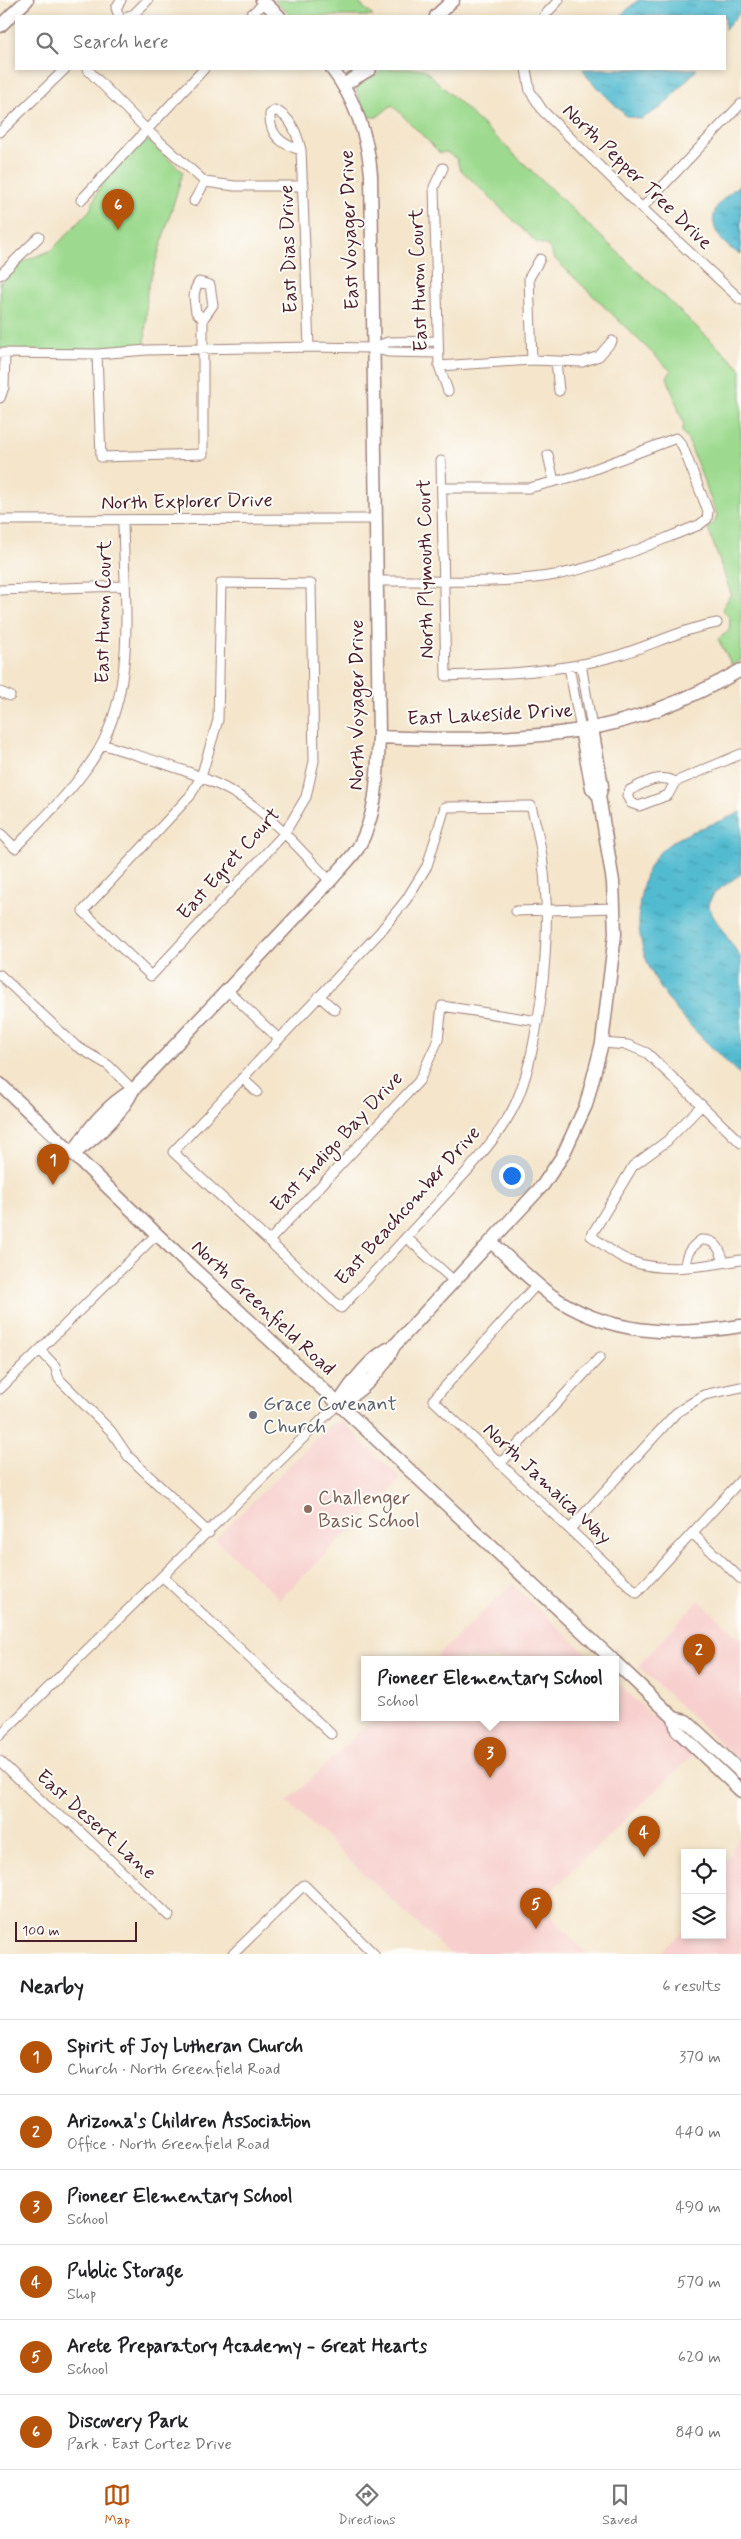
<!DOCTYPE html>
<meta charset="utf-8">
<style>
:root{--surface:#fff;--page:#f6f6f6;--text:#202124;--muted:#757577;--line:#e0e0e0;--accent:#b45309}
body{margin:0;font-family:Mynerve,sans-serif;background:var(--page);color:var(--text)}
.controls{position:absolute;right:15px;bottom:15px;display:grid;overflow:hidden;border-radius:0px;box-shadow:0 2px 8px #0003}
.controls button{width:45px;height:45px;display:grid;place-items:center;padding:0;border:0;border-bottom:1px solid var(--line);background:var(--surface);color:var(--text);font:25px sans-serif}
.scale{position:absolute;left:15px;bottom:12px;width:122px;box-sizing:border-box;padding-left:5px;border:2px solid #4a1f2b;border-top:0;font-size:14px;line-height:18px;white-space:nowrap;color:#4a1f2b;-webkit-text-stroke:4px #fdfcf7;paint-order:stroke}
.you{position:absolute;left:511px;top:1175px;width:18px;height:18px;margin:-12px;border:4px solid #fff;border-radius:50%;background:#1a73e8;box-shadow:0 0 0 8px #1a73e833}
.badge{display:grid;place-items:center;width:32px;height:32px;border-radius:50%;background:var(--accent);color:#fff;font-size:16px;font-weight:700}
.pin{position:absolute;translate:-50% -41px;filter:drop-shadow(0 1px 2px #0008)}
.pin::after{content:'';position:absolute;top:26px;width:18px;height:15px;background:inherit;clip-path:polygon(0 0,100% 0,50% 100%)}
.popup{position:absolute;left:361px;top:1656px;width:258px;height:65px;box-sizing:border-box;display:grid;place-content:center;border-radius:0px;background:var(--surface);filter:drop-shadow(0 1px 4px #0005);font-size:16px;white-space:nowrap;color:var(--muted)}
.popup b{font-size:19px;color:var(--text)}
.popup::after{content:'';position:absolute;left:50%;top:100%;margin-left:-10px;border:10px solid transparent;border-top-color:var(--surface)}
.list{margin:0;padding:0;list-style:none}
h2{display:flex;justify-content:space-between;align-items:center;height:65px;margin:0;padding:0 20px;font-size:21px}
h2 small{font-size:16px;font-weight:400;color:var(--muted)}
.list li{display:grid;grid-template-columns:32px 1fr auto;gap:15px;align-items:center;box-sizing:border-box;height:75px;padding:0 20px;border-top:1px solid var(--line)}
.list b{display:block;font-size:19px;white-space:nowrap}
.list p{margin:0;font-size:16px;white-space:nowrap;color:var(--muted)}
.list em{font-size:16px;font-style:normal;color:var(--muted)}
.icon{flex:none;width:28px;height:28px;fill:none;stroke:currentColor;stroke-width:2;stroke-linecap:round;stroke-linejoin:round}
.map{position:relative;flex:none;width:741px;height:1954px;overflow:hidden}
.search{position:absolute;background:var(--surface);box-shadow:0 2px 8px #0003;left:15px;right:15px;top:15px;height:55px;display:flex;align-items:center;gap:12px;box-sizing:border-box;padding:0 18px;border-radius:0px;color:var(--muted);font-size:19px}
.sheet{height:515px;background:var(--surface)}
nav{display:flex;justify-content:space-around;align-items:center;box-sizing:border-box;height:70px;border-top:1px solid var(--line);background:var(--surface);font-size:14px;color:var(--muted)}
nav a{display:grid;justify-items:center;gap:2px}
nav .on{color:var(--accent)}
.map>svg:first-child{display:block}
.built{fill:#f7d0ce}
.green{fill:#9dda8f;stroke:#747c5d}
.water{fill:url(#water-ripples);stroke:#4e6d7e}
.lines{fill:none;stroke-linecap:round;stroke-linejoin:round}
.street-casing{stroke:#9f827b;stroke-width:11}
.secondary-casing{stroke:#9f827b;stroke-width:15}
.street{stroke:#fff;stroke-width:9}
.secondary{stroke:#fff;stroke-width:12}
.worship-dot{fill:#6b7280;stroke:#fdfcf7;stroke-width:2}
.education-dot{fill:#8d6e63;stroke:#fdfcf7;stroke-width:2}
.labels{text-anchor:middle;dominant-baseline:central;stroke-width:4;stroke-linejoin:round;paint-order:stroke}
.street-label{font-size:20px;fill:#4a1f2b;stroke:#fdfcf7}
.worship-label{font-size:20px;fill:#5b616d;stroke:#fdfcf7;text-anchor:start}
.education-label{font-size:20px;fill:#785e54;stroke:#fdfcf7;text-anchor:start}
</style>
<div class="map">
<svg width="741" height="1954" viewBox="0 0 741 1954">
<defs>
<pattern id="water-ripples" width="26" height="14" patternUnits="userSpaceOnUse" patternTransform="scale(1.25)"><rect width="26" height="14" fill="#52bbd0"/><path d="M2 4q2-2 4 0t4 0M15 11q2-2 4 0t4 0" fill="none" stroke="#4697a9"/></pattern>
</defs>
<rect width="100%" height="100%" fill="#fdfcf7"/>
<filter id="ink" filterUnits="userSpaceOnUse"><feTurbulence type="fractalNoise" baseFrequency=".02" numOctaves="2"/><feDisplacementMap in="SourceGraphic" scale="10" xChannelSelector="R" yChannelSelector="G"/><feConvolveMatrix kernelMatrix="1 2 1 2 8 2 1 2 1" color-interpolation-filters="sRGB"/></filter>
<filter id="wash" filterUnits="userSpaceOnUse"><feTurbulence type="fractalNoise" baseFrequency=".0096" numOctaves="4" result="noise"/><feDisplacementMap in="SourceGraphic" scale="20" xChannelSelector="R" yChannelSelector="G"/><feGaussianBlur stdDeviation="1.12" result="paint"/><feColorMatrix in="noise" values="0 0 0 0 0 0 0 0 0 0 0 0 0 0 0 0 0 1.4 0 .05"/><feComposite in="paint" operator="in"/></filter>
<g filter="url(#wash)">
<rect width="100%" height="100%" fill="#f4e5cb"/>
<path class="built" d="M342,1421L401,1479L280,1599L215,1539L331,1424Z
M512,1584L592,1659H434Z
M699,1600L741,1640V1763L638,1666Z
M615,1681L694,1754L538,1903L587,1954H450L287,1802L375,1717H615Z
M741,1834V1954H660L685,1930V1935H722V1863L728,1858Z"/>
<path class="green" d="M274,0H356L373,16H291Z
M385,69H424L741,369V660L732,665L718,639L729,631L730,618L722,609L731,594L708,528L715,522L717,515L688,440L682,431L684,425L667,377L671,371L553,257C552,247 546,244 537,243L459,168L457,159L446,152L440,153L392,105L377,117H367L356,90L357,86Z
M144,137L183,172L147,291L145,347L97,350L10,351L0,348V283L24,261L52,250L90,210L100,186Z"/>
<path class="water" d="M638,0H741V11L725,30V16H620Z
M583,69H697L662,107L641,119L626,116L588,78Z
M741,183V254C723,247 705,225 718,205C724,197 734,190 741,183Z
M741,812V874L715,892L708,904L713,916L741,958V1076C692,1027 629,978 640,900C643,883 647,865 660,852C678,833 717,824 741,812Z"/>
</g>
<g filter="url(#ink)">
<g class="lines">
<defs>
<path id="street" d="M119,16L116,8L121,0
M128,16L134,14L148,0
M249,16L265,3
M544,16L559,0
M87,69L146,129L205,182L235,186H304
M526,69L530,91L543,111L642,208L741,300
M0,132L65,69
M301,150C282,145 269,135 270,114L275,110C291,117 297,133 301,150L309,347
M443,168L434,187L439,366L448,391
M81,200L204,69
M194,201L205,182
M642,208L741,104
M0,275L39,237
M372,348L388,342L438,341
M0,353L97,354L147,350L309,347L372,348L388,352L438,353
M97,354L101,457L203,454V319L213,305L210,285L199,282C192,292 194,300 196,312L203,319
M532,360L529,278L540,259
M556,361L559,391
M439,366L532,360L582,362L599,356L612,341
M0,398L4,387L5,354
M548,455L554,481
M441,461L446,676C504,674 560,672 616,656C650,646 682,629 717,623
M0,520L374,519
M376,581C436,580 497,585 555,575C605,566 652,543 699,525L707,519L708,511L682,445L676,438L576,476L529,488H443
M221,583L311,584L314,761L306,797L284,834L151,976L83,911L190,796L201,777L218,720Z
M0,590L123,586
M581,664L592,728
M569,667L581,730
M0,692L10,696
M102,744C150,760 202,772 244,799C274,819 305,855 330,881
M675,782C660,773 644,783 630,790L627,796L631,803L639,806L668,795L675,782L741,754
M531,806C550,870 549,933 541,999C536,1031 531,1065 519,1095C509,1122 488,1146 470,1168L341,1308L173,1152L380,932L406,900L427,866L445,807Z
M0,833L15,848C41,820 70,794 91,762C139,693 124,601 123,521
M516,911L615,908
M0,975L76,1046L108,1065L133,1090
M227,990L279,1039
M319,996L335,1010
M602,1043L628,1045L647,1053L741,1143
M242,1078L257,1092
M702,1105L667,1141L633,1166L591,1236C603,1244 616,1256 630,1261C666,1274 704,1265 741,1260
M406,1237L454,1281
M269,1241L419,1081L438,1040L442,1006L538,1021
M686,1267C684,1255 691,1247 701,1240C716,1239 720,1249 724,1262
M537,1284L433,1400L637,1593L741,1480
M40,1350L55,1366L59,1379L111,1431L128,1456L209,1533
M0,1389L157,1234
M500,1464L600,1357
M570,1529L676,1413L704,1395L741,1387
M692,1533L741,1579
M163,1577L331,1734
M0,1735L339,1403
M0,1761L52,1811L72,1824L169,1916
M233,1954L304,1885L374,1954"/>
<path id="secondary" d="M262,0L279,16
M436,16L453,0
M0,26L27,0
M343,85L370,69
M581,730L592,788L599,796
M379,737C442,740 518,740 581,730C637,721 692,698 741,670
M0,1084L165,1242L612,1659
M76,1152C99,1135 121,1115 133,1090
M73,1154C87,1129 108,1104 133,1090L330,881C339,870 350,860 358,848C378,813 377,776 379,737L371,175C368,137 355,99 332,69
M491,1242C510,1259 528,1278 548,1293C606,1335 673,1337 741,1326
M339,1403C362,1392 383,1370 394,1346L543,1185L563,1155L586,1105L602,1043L615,934L613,882L599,796L602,786L592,728
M339,1403C351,1383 372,1355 394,1346
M615,1662L674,1718L686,1721L741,1772
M674,1718L677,1730L741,1791"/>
</defs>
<use href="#street" class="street-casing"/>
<use href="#secondary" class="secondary-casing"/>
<use href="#street" class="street"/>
<use href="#secondary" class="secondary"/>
</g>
</g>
<circle class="worship-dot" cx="253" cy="1415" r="5"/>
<circle class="education-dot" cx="308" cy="1509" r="5"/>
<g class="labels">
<g class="street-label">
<text transform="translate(637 177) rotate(44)">North Pepper Tree Drive</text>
<text transform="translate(350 230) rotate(-92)">East Voyager Drive</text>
<text transform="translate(289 249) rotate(-92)">East Dias Drive</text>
<text transform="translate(419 280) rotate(-92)">East Huron Court</text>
<text transform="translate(187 502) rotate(-1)">North Explorer Drive</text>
<text transform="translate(426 569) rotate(-91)">North Plymouth Court</text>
<text transform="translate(104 612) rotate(-89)">East Huron Court</text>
<text transform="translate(357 705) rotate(-90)">North Voyager Drive</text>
<text transform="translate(490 715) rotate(-3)">East Lakeside Drive</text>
<text transform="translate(229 864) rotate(-48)">East Egret Court</text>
<text transform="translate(337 1142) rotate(-47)">East Indigo Bay Drive</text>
<text transform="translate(408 1206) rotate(-48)">East Beachcomber Drive</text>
<text transform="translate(263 1308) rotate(43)">North Greenfield Road</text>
<text transform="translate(547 1484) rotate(43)">North Jamaica Way</text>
<text transform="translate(96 1825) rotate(42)">East Desert Lane</text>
</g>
<g class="worship-label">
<text x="263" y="1404">Grace Covenant<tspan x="263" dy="23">Church</tspan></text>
</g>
<g class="education-label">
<text x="318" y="1498">Challenger<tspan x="318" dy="23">Basic School</tspan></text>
</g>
</g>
</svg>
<div class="controls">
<button><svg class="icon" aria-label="locate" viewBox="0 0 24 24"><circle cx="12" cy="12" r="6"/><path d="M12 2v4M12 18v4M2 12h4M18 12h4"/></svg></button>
<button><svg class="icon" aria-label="layers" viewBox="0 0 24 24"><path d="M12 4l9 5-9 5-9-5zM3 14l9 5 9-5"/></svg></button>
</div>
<div class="scale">100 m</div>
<div class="you"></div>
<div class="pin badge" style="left:53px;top:1185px">1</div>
<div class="pin badge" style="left:699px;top:1675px">2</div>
<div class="pin badge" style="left:490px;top:1778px">3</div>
<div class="popup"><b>Pioneer Elementary School</b>School</div>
<div class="pin badge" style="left:644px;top:1857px">4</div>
<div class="pin badge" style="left:536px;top:1929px">5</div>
<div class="pin badge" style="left:118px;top:230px">6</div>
<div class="search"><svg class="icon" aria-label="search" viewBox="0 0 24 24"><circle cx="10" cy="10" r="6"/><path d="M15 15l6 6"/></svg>Search here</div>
</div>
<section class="sheet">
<h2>Nearby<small>6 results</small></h2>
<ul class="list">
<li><span class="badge">1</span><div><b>Spirit of Joy Lutheran Church</b><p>Church · North Greenfield Road</p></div><em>370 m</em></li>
<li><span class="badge">2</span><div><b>Arizona's Children Association</b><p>Office · North Greenfield Road</p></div><em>440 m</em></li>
<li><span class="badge">3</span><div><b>Pioneer Elementary School</b><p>School</p></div><em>490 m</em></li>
<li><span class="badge">4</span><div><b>Public Storage</b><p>Shop</p></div><em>570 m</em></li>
<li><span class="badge">5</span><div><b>Arete Preparatory Academy - Great Hearts</b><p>School</p></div><em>620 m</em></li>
<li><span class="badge">6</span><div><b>Discovery Park</b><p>Park · East Cortez Drive</p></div><em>840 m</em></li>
</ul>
</section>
<nav>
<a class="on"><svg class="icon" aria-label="map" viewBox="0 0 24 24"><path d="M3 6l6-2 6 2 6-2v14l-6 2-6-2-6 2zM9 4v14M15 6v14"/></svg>Map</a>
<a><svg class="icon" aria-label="directions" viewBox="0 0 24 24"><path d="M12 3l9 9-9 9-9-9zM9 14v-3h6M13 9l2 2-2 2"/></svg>Directions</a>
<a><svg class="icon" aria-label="saved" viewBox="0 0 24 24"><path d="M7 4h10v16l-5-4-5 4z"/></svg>Saved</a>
</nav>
